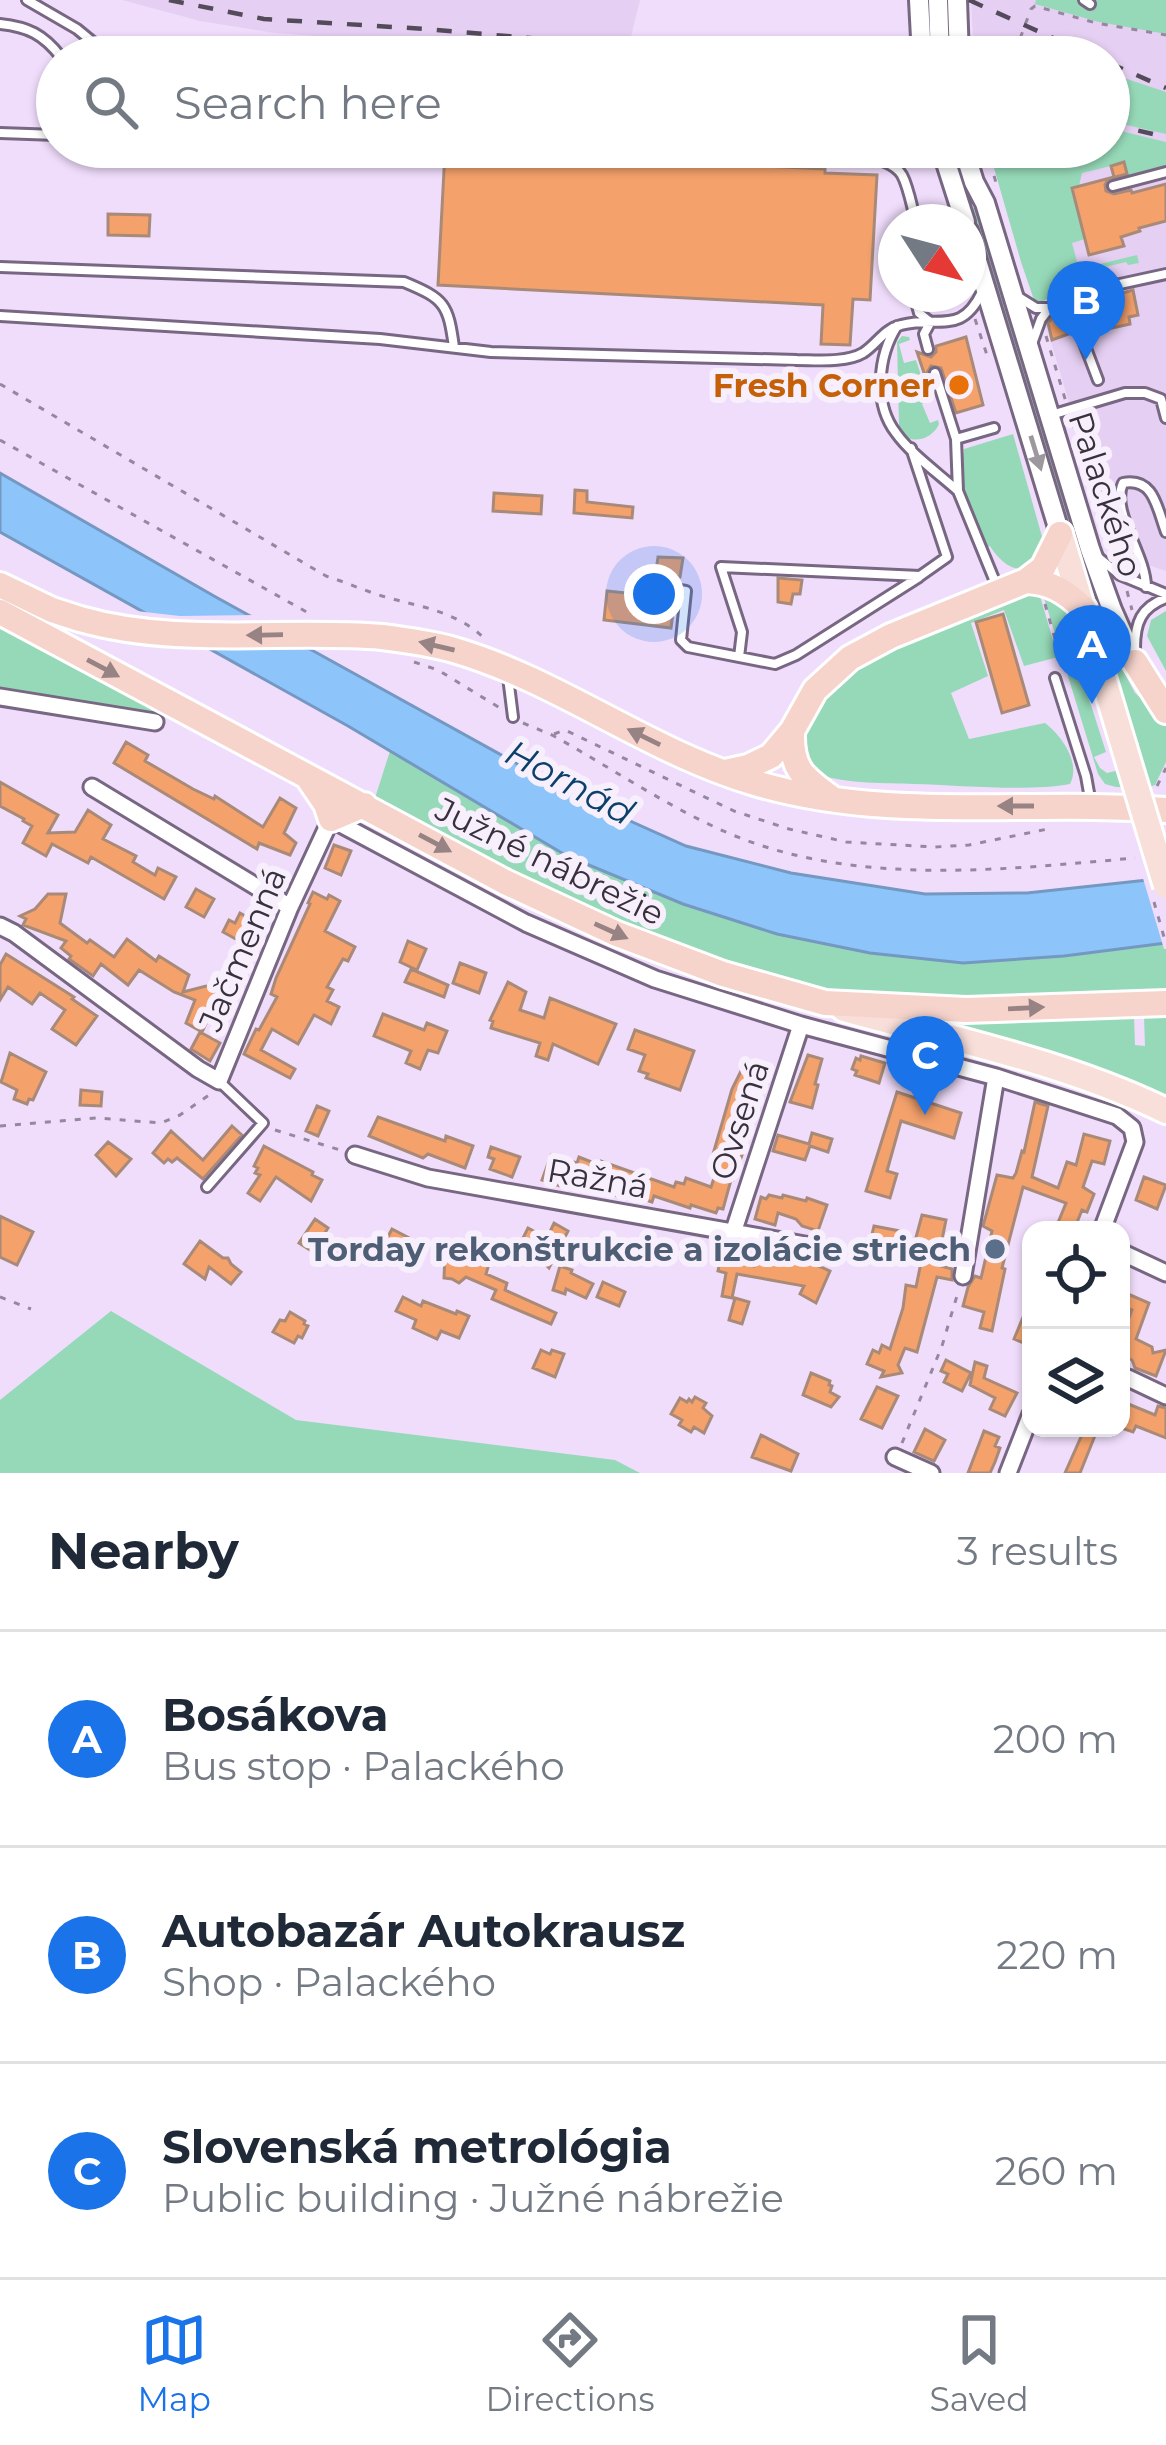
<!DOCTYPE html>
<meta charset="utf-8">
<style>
:root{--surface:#fff;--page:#f6f6f7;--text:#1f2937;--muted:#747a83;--line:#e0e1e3;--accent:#1a73e8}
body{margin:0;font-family:Montserrat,sans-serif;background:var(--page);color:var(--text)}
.controls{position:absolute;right:36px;bottom:36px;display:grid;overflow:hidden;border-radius:24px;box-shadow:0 3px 9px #0004}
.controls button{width:108px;height:108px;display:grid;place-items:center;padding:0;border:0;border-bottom:3px solid var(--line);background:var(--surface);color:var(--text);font:60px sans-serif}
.compass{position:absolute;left:878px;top:204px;width:108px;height:108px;border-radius:50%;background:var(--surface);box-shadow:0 3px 9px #0004;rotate:126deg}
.you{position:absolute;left:654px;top:594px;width:42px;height:42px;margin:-30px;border:9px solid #fff;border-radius:50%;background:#1a73e8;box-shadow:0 0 0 18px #1a73e833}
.badge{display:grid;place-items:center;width:78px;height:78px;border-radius:50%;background:var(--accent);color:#fff;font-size:39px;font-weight:700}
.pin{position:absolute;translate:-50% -99px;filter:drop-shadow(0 3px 6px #0008)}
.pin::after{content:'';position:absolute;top:63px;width:42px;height:36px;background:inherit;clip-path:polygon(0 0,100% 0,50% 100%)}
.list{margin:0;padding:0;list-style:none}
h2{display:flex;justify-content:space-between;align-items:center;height:156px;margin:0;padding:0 48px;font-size:51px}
h2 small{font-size:39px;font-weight:400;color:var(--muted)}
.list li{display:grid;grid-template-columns:78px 1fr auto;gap:36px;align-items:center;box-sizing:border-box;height:216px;padding:0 48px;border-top:3px solid var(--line)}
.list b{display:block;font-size:45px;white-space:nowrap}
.list p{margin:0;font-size:39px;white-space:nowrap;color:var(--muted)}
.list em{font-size:39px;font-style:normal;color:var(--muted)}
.icon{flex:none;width:66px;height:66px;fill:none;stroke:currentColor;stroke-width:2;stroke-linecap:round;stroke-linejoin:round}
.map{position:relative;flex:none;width:1166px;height:1473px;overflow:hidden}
.search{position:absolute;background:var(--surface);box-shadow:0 3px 9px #0004;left:36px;right:36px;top:36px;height:132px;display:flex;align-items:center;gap:30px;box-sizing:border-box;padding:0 42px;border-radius:66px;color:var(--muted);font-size:45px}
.sheet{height:804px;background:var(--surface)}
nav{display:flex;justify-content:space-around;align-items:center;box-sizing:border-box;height:168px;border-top:3px solid var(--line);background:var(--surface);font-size:33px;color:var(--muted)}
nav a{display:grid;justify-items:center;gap:6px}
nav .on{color:var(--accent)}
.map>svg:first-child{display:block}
.built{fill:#e5cff3}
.green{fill:#96d9b8}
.water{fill:#8dc4fa;stroke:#7498c1;stroke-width:3}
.pier{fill:#f0ddfc}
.building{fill:#f4a16c;stroke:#a98a78;stroke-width:3}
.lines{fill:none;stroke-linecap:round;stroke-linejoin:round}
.service-casing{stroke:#786782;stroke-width:14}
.minor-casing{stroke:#786782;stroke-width:21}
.tertiary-casing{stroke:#786782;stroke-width:24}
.primary-casing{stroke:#fff;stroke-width:30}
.trunk-casing{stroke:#fff;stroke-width:30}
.path{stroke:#95889e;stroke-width:3;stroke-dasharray:6 9;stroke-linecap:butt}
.service{stroke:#fff;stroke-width:8}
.minor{stroke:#fff;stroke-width:15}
.tertiary{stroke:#fff;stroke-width:18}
.primary{stroke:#f8dfd9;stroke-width:24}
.trunk{stroke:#f6d4cc;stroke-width:24}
.rail{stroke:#544b5a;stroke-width:4.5;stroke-dasharray:15 15;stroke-linecap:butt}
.primary-bridge-casing{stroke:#fff;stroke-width:30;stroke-linecap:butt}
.trunk-bridge-casing{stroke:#fff;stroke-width:30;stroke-linecap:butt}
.path-bridge{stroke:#95889e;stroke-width:3;stroke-dasharray:6 9;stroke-linecap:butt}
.primary-bridge{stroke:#f8dfd9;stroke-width:24}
.trunk-bridge{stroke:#f6d4cc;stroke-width:24}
.oneway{fill:#9c989e}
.oneway2{fill:#978284}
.food-dot{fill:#e8710a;stroke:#f7effc;stroke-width:4.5}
.service-dot{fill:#5c6f8a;stroke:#f7effc;stroke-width:4.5}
.labels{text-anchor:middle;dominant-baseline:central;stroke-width:12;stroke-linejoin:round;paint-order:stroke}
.food-label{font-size:33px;font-weight:bold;fill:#c56008;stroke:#f7effc;text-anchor:end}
.street-label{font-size:33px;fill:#38313d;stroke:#f7effc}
.service-label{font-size:33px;font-weight:bold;fill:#4e5e75;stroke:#f7effc;text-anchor:end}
.water-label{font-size:36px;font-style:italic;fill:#0a406a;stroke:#f7effc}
</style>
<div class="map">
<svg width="1166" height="1473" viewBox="0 0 1166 1473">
<rect width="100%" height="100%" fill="#f0ddfc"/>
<path class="built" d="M122,0H640L626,57H602L275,33L200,21Z
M971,0H1166V142L1109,129V57H974Z
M1037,147H1109L1166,159V571L1124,557L1098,475L1091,476L1045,322L1051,315L1076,305Z"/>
<path class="green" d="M1036,0H1077L1085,5L1088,0H1166V34L1099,22L1035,4Z
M1109,73L1166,92V134L1109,121Z
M1109,128L1166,142V167L1115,179L1123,163L1082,173L1079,186L1072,188L1085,239L1072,243L1079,269L1137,255L1139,263L1128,265L1126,262L1067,276V282L1061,284V294L1037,303L1033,297L1021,262L988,147H1109Z
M974,207H976L1097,599L1132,677L1166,726V762L1155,785L1146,788L1116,787L1105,784L1098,774L1044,598L1046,595L1062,605L1066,612L1076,658L1106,752L1094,757L1100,768L1107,773L1140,765L1099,625L1135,693L1142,699L1120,662L1093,599L972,210Z
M902,336L909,337L910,340L899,344L904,363L916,360L929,399L922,404L930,423L938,420L939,424C934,436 918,444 906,437L899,426L897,342Z
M1013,434L1043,540C1040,580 1008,576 990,546L981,550L958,491L964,449Z
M1098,475L1124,557L1136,561L1139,571L1122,563L1114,552L1091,476Z
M1031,592L1040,596L1058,657L1024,666L1004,610L971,623L988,676L951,693L969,739L1045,723C1062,736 1081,763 1070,784C1029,792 957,785 913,784C888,783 845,784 822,775C780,757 821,702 841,683C852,673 865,665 879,657C927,631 981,613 1031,592Z
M1166,611V671L1147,636L1151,620Z
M0,627L160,713L155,722L0,697Z
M390,751L567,856L683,904L777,934L870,953L963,963L1064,956L1166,943V996L997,1004L841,994L790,983L657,940L535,886L375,798Z
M1166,1011V1096L1108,1073L919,1018L1134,1016L1135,1045L1145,1046L1144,1017L1146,1014Z
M111,1311L296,1420L615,1460L640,1473H0V1400Z"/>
<path class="water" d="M0,473L214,596L579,798L686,846L791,873L925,894L1027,893L1166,878V943L1064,956L963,963L870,953L777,934L683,904L567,856L348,726L0,532Z"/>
<path class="pier" d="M127,610L180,616L262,615L317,645L194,647Z
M1166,872V949H1164L1142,875Z"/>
<path class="building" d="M445,151L825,169V173L877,175L870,300L853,299L850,345L821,344L823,305L438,285Z
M1124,162L1127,174L1108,179L1105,185L1106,191L1114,194L1131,190L1132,193L1166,184V221L1139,228L1140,231L1121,237L1124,246L1089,255L1072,188L1114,177L1111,166Z
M108,214L150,215L149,236L108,235Z
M1133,290L1138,315L1129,317L1130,324L1112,328L1108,311L1084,319L1079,306Z
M1064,313L1071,333L1052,340L1048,323L1054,316Z
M966,337L983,405L956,413L941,368L931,366L925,376L917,352L931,357L936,352V346Z
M575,490L587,491V502L633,507L632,518L574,513Z
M494,493L542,496L541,514L493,511Z
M658,557L683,558L680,577H677V581L655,578Z
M778,578L802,580L800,594H793L791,604L778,602Z
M607,591L675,598L671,628L604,620Z
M1003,614L1029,705L1002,713L976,622Z
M126,742L148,755L145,761L193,789L214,799L215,796L263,827L280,798L296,808L284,833L296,843L290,855L259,843L257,849L114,763Z
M0,782L58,815L48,833L75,832L88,810L111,825L103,839L136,856L133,862L155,875L158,868L176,877L164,899L91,857L88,863L52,844L46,856L23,843L32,826L23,821L24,819L0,806Z
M334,845L351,851L341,875L325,868Z
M196,889L214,899L204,917L186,907Z
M313,892L327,899L329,895L340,901L325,931L355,947L348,961L343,959L327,987L333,990L327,1001L339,1007L331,1024L314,1015L298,1044L272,1029L261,1050L295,1069L290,1078L244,1054L256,1029L259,1030L277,997L271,994L276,978L310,904L308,903Z
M48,894H66L60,923L87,943L90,940L114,957L127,939L156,961L159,956L189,975L183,992L206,986L231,999L225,1011L214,1007L202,1032L186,1023L195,1000L174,992L139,970L128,985L101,964L93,976L69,959L71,956L61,948L66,941L23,925L26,919L20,916L35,909Z
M240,913L263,926L252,948L223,932L229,920L235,923Z
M408,941L426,949L417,970L400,962Z
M6,954L74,997L72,999L97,1016L76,1045L52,1029L65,1010L40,993L32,1004L8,987L0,1000V965Z
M460,963L486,973L479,993L453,983Z
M411,969L448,985L444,997L405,982Z
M508,982L526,992L520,1010L544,1018L550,998L616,1024L598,1064L553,1044L548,1060L536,1056L540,1043L491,1028L493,1021L490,1020Z
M383,1014L424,1030L427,1023L447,1031L438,1053L428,1050L420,1069L406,1063L411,1051L374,1036Z
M635,1030L694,1051L680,1090L646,1078L648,1074L639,1071L645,1055L628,1049Z
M200,1032L220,1043L210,1061L191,1049Z
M10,1053L46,1072L33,1100L29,1099L27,1104L14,1099L17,1090L1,1082Z
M808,1055L822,1059L815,1084L818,1085L812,1108L790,1102Z
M861,1056L885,1063L879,1083L855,1075L857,1071L852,1069L856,1058L860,1060Z
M743,1067L766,1076L759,1098L755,1097L740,1142L746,1144L733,1180H731L723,1209L718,1208L716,1213L691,1205L690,1208L654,1196L652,1202L623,1192L621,1197L592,1187L591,1192L565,1182L563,1187L542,1180L551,1155L577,1163L579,1157L599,1165L601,1161L674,1187L676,1182L684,1184L686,1178L711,1187L721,1157L713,1154L732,1089Z
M81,1090L102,1092L101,1106L80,1105Z
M897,1092L961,1113L954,1138L901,1121L887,1171L897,1174L890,1198L866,1191Z
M1035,1102L1048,1106L1032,1177L1058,1188L1067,1162L1076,1165L1084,1134L1110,1141L1104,1164L1092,1161L1083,1187L1094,1194L1087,1212L1082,1210L1074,1230H1055L1066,1203L1023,1187L1002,1268L1005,1269L992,1331L980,1328L984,1312L963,1306L968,1287L975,1276L981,1278L992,1231L983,1226L997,1175L1013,1178L1016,1173L1022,1151L1024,1152Z
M317,1106L329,1111L318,1136L306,1131Z
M378,1117L445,1141L446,1136L473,1146L465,1168L428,1154L423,1158L369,1136Z
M232,1126L242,1135L203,1179L177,1158L172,1162L168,1159L164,1163L153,1153L171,1131L203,1160Z
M812,1133L832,1139L828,1152L810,1146L805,1160L773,1151L778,1135L809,1144Z
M108,1142L131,1159L116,1176L96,1155Z
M264,1146L313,1172L312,1175L322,1180L311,1201L276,1177L260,1201L248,1193L260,1175L255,1173L258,1168L254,1166Z
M491,1147L520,1157L512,1177L490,1169L494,1159L488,1157Z
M1144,1177L1166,1185L1157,1209L1136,1200Z
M769,1195L782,1198L783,1195L806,1201L807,1198L827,1205L818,1231L802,1226L796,1219L778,1213L775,1225L755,1219L761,1197L766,1199Z
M922,1215L946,1220L937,1265L952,1269V1280L937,1277L917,1352L905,1348L898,1365L902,1373L881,1377L884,1371L867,1364L873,1350L879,1353L882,1345L890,1349L903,1308L906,1285L916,1287L925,1243L915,1241Z
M0,1216L33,1232L17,1265L0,1257Z
M315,1219L328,1228L313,1252L299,1243Z
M554,1223L568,1231L549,1268L533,1252L530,1256L517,1250L528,1228L547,1238Z
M874,1226L900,1231L895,1256L869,1247Z
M392,1229L411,1239L407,1247L413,1251L406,1264L381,1250Z
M200,1241L223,1258H228L231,1264L241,1272L231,1284L209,1267L205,1279L184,1264Z
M762,1253L794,1258L795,1255L808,1258L807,1261L830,1271L816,1303L800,1294L804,1286L737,1274L732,1298L722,1296L726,1273L718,1271L720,1261L754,1266V1260L760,1261Z
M445,1255L491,1257L486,1274L507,1283L505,1290L556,1313L551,1324L492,1299L496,1290L466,1277L459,1283L452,1279L444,1278Z
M560,1266L572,1270L571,1273L593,1284L586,1298L566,1289L565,1294L553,1290Z
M603,1282L625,1292L619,1306L597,1297Z
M1121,1291L1149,1303L1136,1339L1152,1347L1153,1353L1166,1350L1156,1376L1135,1368L1132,1360L1121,1355V1338L1132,1310L1121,1306Z
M403,1297L421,1306L423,1301L456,1314L457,1311L469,1316L459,1338L441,1331L437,1339L413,1328L416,1320L396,1311Z
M735,1298L749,1302L742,1324L729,1320Z
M1031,1298V1346L1014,1339Z
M290,1312L305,1321L304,1324L308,1326L302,1338L298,1336L294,1343L273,1332L280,1320L285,1321Z
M541,1350L550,1354L552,1350L564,1354L555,1377L533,1368Z
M946,1360L971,1373L962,1391L944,1382L948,1374L941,1371Z
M975,1362L987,1366L984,1378L1017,1393L1005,1416L990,1409L995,1398L970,1385Z
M811,1373L830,1381L829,1385L832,1386L830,1392L839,1397L831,1407L803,1395Z
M877,1387L898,1396L882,1428L861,1419Z
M695,1397L706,1403L703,1408L712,1416L704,1433L694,1427L691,1432L679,1425L682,1420L671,1414L680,1398L687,1402L689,1399L692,1402Z
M1121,1401L1155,1415L1158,1406L1166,1408V1438L1136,1426L1133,1432L1121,1428Z
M1085,1428H1098L1080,1473H1065Z
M925,1429L945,1440L934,1461L914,1452Z
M984,1431L999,1437L995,1446L1000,1448L995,1462L990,1473H968Z
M761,1435L798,1454L791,1471L752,1457Z"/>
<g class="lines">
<defs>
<path id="service" d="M27,0L77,29L111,57
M1084,0L1090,4
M0,24C28,27 43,34 61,57
M0,133L57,135
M770,147C800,150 886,148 902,175C909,188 912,208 916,222
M1113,186L1166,172
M0,267L404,282C445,299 448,304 454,347
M914,294L919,313L929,321
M1020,298L1036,308H1049L1106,287L1166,274
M1068,301L1098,380
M0,316L380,339L491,352L797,360C816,360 846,363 863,353C877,344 884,329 901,325C939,315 961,336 982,292
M897,326C878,356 873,403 896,433C910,453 939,474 958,491
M1032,344L1041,319L1048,310
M928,349L924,334L930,323
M935,373L956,439L958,491L998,589
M1051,415L1125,393H1145L1161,399L1166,418
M956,439L994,428
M1099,558L1120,575L1166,594
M643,584L686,591L681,640L688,647L775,664L796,655L919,577
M1146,587C1146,554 1110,512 1123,483C1154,477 1157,508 1166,532
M1135,648C1135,623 1141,607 1166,598
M739,657L742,632L721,567L920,576L947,557L911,448
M508,677L513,717
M1055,678L1086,776L1091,804
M207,1187L263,1123L220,1082"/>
<path id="minor" d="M0,697L155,722
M92,787L290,907
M0,926L14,933L198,1069L219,1081L290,907L331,819L526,923L655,979L801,1025L996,1077L1117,1116L1132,1128L1135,1142L1102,1230
M355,1155L428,1178L833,1250
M733,1233L801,1025
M1121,1252L1166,1273
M963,1276L996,1077
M1128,1378L1166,1396
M895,1457L931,1473
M1008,1473L1031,1414"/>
<path id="tertiary" d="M919,0L922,57
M938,0L940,57
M957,0L959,57
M941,147L965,222
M963,147L974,182L985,203L1090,549L1112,610L1135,662
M968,231L1060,534"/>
<path id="primary" d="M1060,534L1124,747
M844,1009C952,1039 1065,1062 1166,1111"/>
<path id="trunk" d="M1026,581C1051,582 1066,592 1084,609
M0,585L52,610L80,619
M0,612L505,882L617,934L723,974L825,1003L966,1010L1166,1003
M382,637C406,640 430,643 454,650C560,681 649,752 755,783C889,823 1030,799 1166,810
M1135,662L1166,711
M792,731C791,768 801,776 830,797
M725,772L748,767L771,756L792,731L815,690L850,658L891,636L1026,581L1043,568L1060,534
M309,779L326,804L331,819L364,805"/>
</defs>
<use href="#service" class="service-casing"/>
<use href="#minor" class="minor-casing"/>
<use href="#tertiary" class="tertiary-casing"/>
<use href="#primary" class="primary-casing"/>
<use href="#trunk" class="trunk-casing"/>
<path class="path" d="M1021,53V36L1031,9L1035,6L1096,23L1166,35
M986,147L998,190
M975,319L989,361
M1046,336L1066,402
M0,384L326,576C345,582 363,590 382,596C420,607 458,611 487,641
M1072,422L1112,551
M0,440L312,615
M1127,591L1132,610
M1045,604L1064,670
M414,662L438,670L500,708
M523,723L552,735C608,766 662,803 719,829C847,888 1000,870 1135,858
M554,734L565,730L734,811L789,829L846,842L935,847L969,845L1048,829
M1157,786L1166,768
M0,1126L97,1118L161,1123L180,1115L212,1093
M275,1130L340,1150
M0,1297L31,1309
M902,1443L942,1346L959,1289"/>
<use href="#service" class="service"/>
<use href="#minor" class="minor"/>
<use href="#tertiary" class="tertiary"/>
<use href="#primary" class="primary"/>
<use href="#trunk" class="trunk"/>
<path class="rail" d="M169,0L264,19L426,29L748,57
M969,0L1095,57
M1109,63L1166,88
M1109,124L1166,137"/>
<defs>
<path id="primary-bridge" d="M1124,747L1166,886"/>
<path id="trunk-bridge" d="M80,619C179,647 281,629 382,637"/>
</defs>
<use href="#primary-bridge" class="primary-bridge-casing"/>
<use href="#trunk-bridge" class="trunk-bridge-casing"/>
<path class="path-bridge" d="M1154,902L1166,944"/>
<use href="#primary-bridge" class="primary-bridge"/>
<use href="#trunk-bridge" class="trunk-bridge"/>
</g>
<defs><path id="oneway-solid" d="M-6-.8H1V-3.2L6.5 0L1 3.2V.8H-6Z" transform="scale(3)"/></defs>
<use class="oneway" href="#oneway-solid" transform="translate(1036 453) rotate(73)"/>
<g class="oneway2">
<use href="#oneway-solid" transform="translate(265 635) rotate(179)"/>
<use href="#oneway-solid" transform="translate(437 646) rotate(-167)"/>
<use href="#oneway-solid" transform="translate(103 668) rotate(28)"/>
<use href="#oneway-solid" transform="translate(644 737) rotate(-154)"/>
<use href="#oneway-solid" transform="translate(1016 806) rotate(180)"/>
<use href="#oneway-solid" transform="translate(435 843) rotate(28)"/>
<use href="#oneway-solid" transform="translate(611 931) rotate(24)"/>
<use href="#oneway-solid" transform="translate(1026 1008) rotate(-3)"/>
</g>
<circle class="food-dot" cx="959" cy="385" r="12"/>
<circle class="service-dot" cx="995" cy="1249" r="12"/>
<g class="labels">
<g class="food-label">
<text x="935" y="385">Fresh Corner</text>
</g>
<g class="street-label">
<text transform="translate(1106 494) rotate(72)">Palackého</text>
<text transform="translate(550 861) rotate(26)">Južné nábrežie</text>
<text transform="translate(242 949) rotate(-67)">Jačmenná</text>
<text transform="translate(739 1120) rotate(-72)">Ovsená</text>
<text transform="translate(598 1178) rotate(10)">Ražná</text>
</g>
<g class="service-label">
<text x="971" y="1249">Torday rekonštrukcie a izolácie striech</text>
</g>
<g class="water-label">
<text transform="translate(570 782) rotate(28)">Hornád</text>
</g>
</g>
</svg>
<div class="controls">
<button><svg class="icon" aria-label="locate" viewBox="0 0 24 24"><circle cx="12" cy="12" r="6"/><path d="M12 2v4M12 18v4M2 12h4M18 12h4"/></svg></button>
<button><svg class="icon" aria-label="layers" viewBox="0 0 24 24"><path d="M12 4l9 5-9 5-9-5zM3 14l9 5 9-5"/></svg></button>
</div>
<svg class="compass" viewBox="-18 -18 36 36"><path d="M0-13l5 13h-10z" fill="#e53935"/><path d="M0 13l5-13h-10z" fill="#747a83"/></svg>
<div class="you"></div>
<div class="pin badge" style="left:1092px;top:704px">A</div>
<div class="pin badge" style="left:1086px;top:360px">B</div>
<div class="pin badge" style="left:925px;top:1115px">C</div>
<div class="search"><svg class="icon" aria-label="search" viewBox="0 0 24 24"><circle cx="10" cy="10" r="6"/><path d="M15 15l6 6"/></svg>Search here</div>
</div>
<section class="sheet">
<h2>Nearby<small>3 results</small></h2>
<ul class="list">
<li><span class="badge">A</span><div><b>Bosákova</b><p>Bus stop · Palackého</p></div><em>200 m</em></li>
<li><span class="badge">B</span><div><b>Autobazár Autokrausz</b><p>Shop · Palackého</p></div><em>220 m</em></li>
<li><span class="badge">C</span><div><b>Slovenská metrológia</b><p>Public building · Južné nábrežie</p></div><em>260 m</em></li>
</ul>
</section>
<nav>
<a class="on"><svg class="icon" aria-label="map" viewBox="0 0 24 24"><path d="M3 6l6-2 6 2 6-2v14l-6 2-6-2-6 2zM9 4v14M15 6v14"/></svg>Map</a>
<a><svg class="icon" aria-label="directions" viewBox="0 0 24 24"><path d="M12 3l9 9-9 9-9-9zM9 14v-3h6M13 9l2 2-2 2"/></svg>Directions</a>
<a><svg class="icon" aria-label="saved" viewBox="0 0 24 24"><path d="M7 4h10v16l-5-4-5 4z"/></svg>Saved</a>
</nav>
